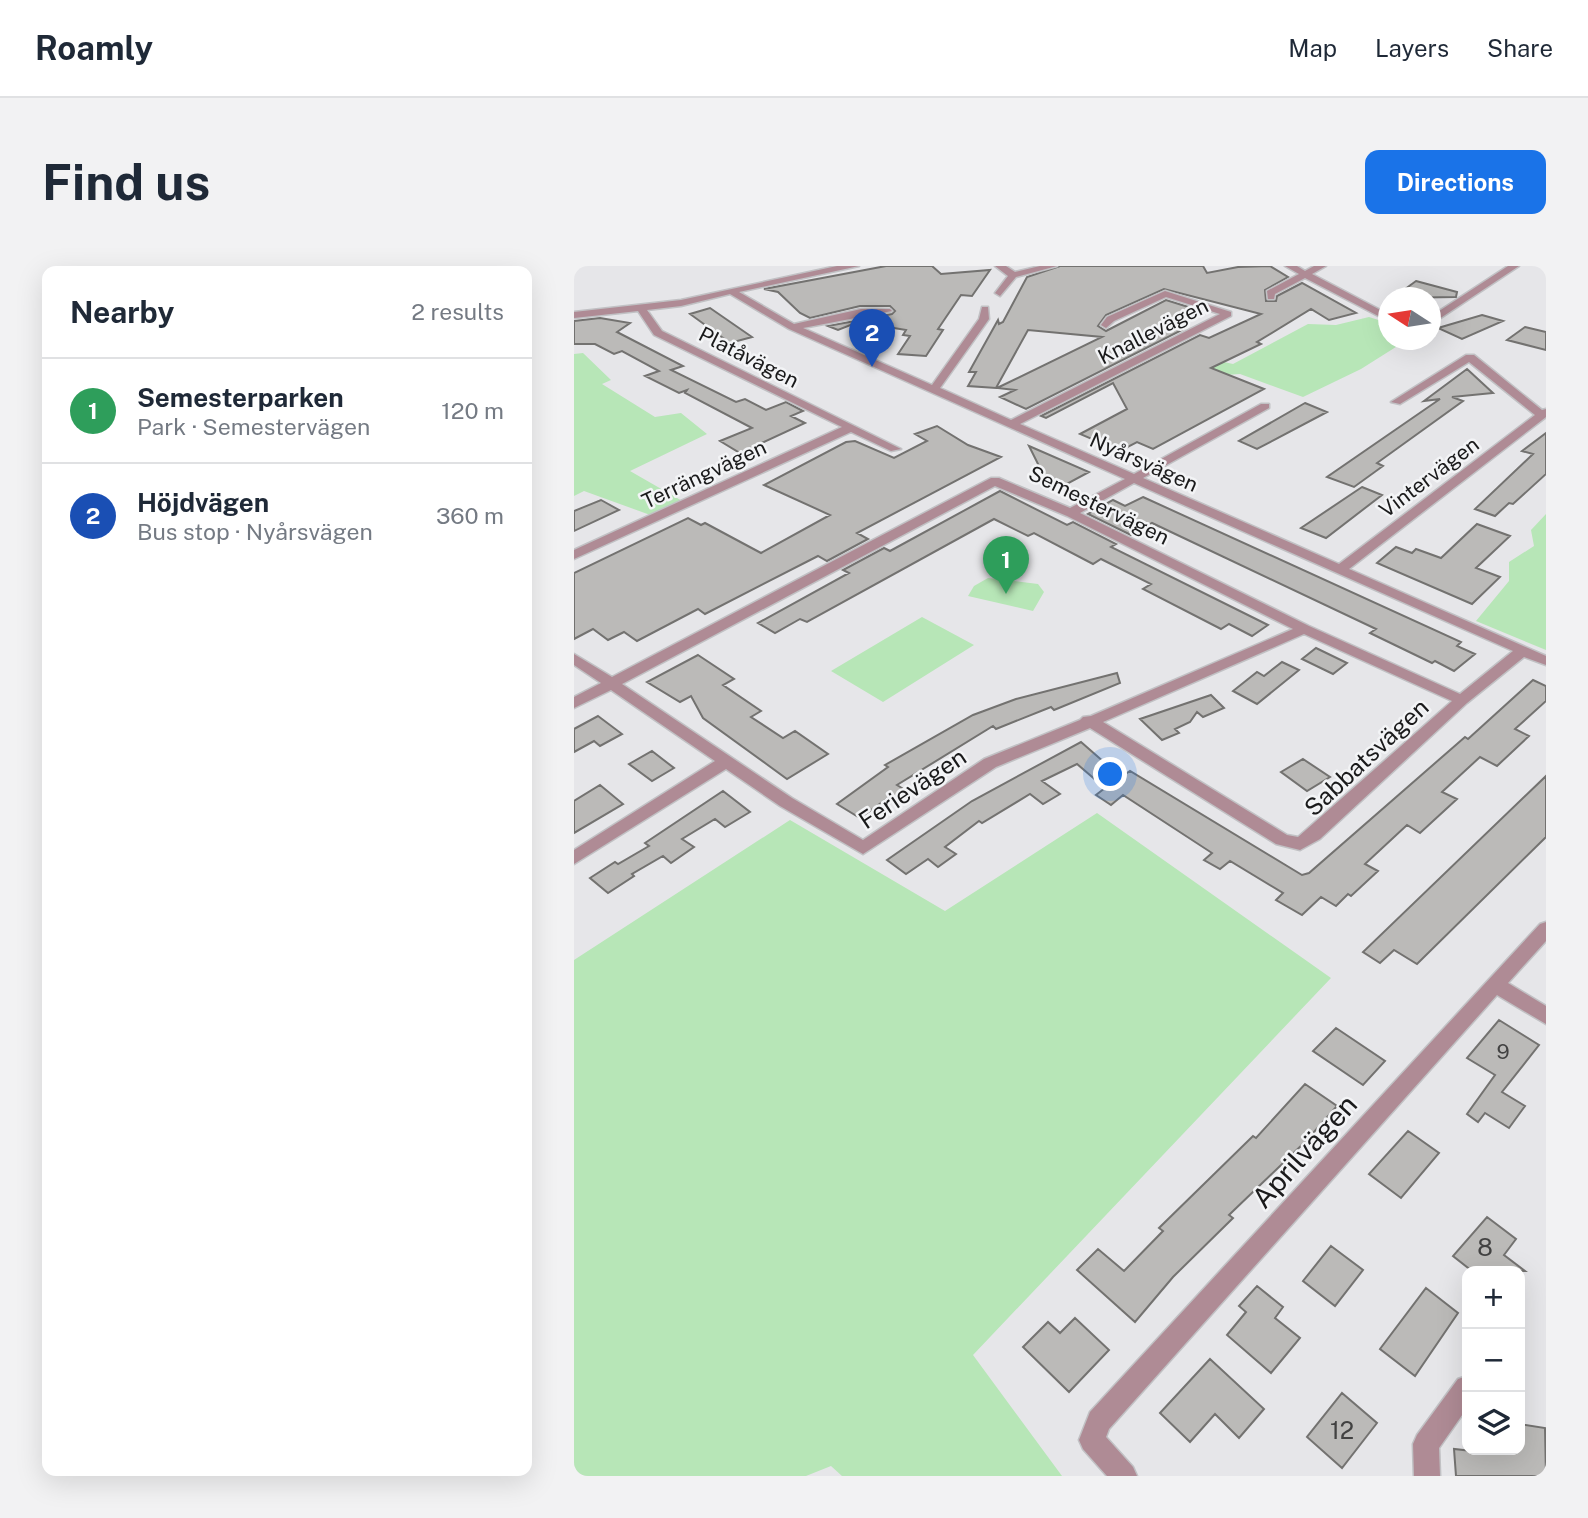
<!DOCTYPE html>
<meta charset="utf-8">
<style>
:root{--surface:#fff;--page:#f2f2f3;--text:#1f2937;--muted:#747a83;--line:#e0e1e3;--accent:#1a73e8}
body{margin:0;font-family:"Public Sans",sans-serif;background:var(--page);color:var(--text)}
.controls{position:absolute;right:21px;bottom:21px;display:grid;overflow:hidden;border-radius:14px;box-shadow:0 7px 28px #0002}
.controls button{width:63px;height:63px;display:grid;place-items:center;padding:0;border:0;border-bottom:2px solid var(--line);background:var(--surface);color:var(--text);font:35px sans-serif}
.compass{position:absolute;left:804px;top:21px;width:63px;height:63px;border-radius:50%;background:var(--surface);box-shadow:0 7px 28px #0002;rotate:282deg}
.you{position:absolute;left:537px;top:509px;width:24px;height:24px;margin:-18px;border:5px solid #fff;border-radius:50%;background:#1a73e8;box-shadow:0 0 0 10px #1a73e833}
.badge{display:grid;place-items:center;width:46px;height:46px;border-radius:50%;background:var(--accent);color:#fff;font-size:23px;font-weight:700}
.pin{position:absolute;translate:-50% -58px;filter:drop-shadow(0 2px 4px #0008)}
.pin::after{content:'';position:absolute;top:37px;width:24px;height:21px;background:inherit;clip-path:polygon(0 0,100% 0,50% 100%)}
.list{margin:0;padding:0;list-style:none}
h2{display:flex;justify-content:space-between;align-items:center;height:91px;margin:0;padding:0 28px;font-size:30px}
h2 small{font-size:23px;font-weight:400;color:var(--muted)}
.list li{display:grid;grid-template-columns:46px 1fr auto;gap:21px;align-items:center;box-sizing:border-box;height:105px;padding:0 28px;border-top:2px solid var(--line)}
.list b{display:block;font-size:26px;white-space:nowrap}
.list p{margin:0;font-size:23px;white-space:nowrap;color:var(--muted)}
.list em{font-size:23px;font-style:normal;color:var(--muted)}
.icon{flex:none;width:38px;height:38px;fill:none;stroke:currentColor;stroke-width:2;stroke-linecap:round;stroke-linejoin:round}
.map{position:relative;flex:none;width:972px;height:1210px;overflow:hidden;border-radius:14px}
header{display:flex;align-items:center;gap:42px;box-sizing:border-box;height:98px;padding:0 35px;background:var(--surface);border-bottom:2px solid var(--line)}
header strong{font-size:33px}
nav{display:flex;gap:38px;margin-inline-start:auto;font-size:24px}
.intro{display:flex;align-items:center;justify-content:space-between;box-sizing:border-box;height:168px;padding:0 42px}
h1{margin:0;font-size:49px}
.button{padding:18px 32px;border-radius:14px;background:var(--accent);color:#fff;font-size:24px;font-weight:700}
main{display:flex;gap:42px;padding:0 42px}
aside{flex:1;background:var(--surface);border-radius:14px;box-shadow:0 7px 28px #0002}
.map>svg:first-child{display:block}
.green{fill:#b7e6b7}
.building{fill:#bbbab8;stroke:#737270;stroke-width:2}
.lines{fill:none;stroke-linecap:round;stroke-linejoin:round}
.minor-casing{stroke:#c1c1c4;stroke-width:3}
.minor{fill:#af8b95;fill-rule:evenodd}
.labels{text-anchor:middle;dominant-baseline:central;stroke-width:5;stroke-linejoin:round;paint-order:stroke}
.far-street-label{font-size:21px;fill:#1a1a1b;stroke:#f3f4f6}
.number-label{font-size:21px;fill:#424242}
.street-label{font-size:24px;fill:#1a1a1b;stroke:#f3f4f6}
.near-number-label{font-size:24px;fill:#424242}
.near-street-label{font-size:28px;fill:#1a1a1b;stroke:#f3f4f6}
</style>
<header>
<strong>Roamly</strong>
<nav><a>Map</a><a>Layers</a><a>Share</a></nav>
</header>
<div class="intro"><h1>Find us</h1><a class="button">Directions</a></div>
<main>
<aside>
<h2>Nearby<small>2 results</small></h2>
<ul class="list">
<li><span class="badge" style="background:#2e9e5b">1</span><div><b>Semesterparken</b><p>Park · Semestervägen</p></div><em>120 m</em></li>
<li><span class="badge" style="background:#1a4fb4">2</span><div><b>Höjdvägen</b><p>Bus stop · Nyårsvägen</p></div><em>360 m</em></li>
</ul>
</aside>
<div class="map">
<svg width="972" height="1210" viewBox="0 0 972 1210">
<rect width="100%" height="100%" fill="#e6e6e9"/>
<path class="green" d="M795,51L814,57V74H833L787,103L729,131L666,108L637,110L641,94L659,98L734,58L762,59Z
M9,87L37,114L28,118L81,151L107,147L133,168L56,205L110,236L79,250L10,225L0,230V88Z
M972,248V384L902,355L935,315V296L960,280L957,264Z
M414,312L464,318L470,326L459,345L394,330L400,320Z
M348,351L400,379L309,436L257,405Z
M523,547L757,712L399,1089L488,1210H268L257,1200L232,1210H0V694L216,554L371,645Z"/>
<path class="building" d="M312,0H358L367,8L416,4L398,30L387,29L364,63L369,64L352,90L324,88L336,70L329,69L332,64L284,56L264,64L254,60L318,48L321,45L316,40H286L236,52L226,47L204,26L190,23Z
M486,0H629L633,7L664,1L696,0L714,11L691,24L692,35H702L703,30L728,17L782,47L755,54L737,43L683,76L687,78L637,102L690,123L579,183L563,176L546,185L506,168L553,143L539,117L472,152L467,150L626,69L635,72L687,48L590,23L532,49L524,60L532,65L592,34L624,44L594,57L610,63L452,143L426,131L441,124L423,122L528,71L454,64L422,122L394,120L402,106H395L424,54L425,58L429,56L453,11Z
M842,15L883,26L882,31L819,32Z
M136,42L178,71L156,77L116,48Z
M908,49L929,55L888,73L864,62Z
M26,52L56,57L43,66L109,100L97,104L162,136L171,133L192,144L212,136L229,145L217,150L231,157L166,187L146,175L178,162L111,127L113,124L105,127L71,110L85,105L48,85L40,88L21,78H0V55Z
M951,61L972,66V84L933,74Z
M893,103L919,127L878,131L889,135L803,197L809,200L780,221L753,211L866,133L850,135Z
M731,137L753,146L683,183L665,175Z
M363,160L394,179L427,191L283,267L294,273L253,295L244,290L131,348L124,343L63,375L50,366L34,374L19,363L0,373V307L114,252L127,259L131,257L187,287L256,249L190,219L272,176L281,175L320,192L353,175L341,168Z
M972,167V208L939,238L935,237L921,250L901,243L959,188L948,185Z
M455,180L515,206L491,219L470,210Z
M788,221L808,229L752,272L727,262Z
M426,225L493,259L499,256L542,278L537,281L694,359L678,370L655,358L647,363L569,323L577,318L527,293L519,298L460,267L454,270L420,253L233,356L226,353L201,367L184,357L275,307L269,304L310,282L316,285Z
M569,231L887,376L883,380L901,388L880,405L861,395L858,397L796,367L802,363L578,257L557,269L514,248L539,234L551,240Z
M27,234L45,244L0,265V245Z
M903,258L936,270L902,302L926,311L898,338L803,297L822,281L838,287L842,283L867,292Z
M742,382L773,397L759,408L728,393Z
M124,389L160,413L149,419L187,445L177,451L209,472L221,465L254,488L213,513L129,452L117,430L106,436L73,416Z
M708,396L725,404L683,438L659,425L683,406L690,410Z
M543,407L546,417L480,444L477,441L422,463L419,460L323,519L336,527L323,537L314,532L286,552L263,538L314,501L311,499L399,449L442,433Z
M959,414L972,420V435L941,463L955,470L923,500L906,491L868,526L883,533L846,567L833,559L791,598L804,605L777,630L774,628L762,640L747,631L728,649L702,634L709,627L656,595L646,603L630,594L638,587L549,529L537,539L522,529L531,522L503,498L468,515L486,528L469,538L456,528L408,557L405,555L371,581L382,588L364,601L354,593L332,608L313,594L398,535L507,476L547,511L556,505L728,609L735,607L891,471L894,473Z
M637,429L650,442L629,451L623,446L616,456L601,463L605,467L588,474L566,453Z
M24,450L48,468L26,480L20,475L0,486V463Z
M78,485L100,502L78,515L55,498Z
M729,493L756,511L733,525L707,506Z
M972,510V571L843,698L820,684L806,697L789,686Z
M26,519L49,538L0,567V535Z
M149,525L176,546L151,561L141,553L108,573L120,581L97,597L89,590L58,608L60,610L34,627L16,612L41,596L44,598L75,580L71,577Z
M925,754L965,779L928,826L951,840L935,862L911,847L904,856L893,848L921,809L893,792Z
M762,762L811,795L789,819L739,785Z
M731,818L763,840L732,875L655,949L659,952L599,1011L561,1056L503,1004L524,983L550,1005L589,965L585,962L679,870L682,872Z
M834,865L865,887L827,932L795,908Z
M913,951L942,973L930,989L951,1005H898L879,990Z
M757,980L789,1004L761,1040L729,1015Z
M683,1020L709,1041L701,1052L726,1072L697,1107L653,1069L672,1046L665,1040Z
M852,1022L884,1047L841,1110L806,1083Z
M501,1052L535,1084L495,1126L449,1081L474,1056L486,1067Z
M636,1093L690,1143L665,1172L641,1148L616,1176L586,1147Z
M768,1127L803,1157L768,1202L733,1171Z
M946,1158L971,1162L972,1210H882L880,1183L924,1188V1184H946Z"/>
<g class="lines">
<defs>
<path id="minor" d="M263,0H285L165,26L220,58L287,43H316L318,45L229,62L358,119L405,53L408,41H414L415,53L366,122L437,154L646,48L592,31L540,55L532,62L527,59L533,51L591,25L657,46V50L446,158L560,208L687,138H695V142L569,212L765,298L961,149L895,96L826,138L817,136L892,89H900L968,144L972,143V151L775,303L972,390V399L950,391L893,437L746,573L726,584L702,578L516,462L422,501L289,588L206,540L152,503L0,598V584L141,495L37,424L0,442V431L27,417L0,399V388L38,411L417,212H425L496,242L551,213L215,63L156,28L107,40L73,44L88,65L327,183L317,185L277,166L0,293V284L268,161L80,69L64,45L0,52V46L107,34ZM560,217L939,385L886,428L735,360L506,247ZM421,220L493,250L719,363L517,450L509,451L506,454L410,493L289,574L218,532L48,418ZM730,368L878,435L724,571L713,569L529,456Z
M421,0H432L441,6L466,0H483L442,11L426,30L421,27L434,10Z
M711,0H723L731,5L740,0H752L738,8L814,48V55L731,12L701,28L700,33H694L693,25L725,8Z
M934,0H945L856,59V51Z
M972,656V675L934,717L972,740V758L923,729L535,1163L532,1171L559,1201L563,1210H533L509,1183L505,1174L516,1146L966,658Z
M893,1110V1142L865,1182L866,1210H840L839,1178L843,1169L884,1113Z"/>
</defs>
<use href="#minor" class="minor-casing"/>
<use href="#minor" class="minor"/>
</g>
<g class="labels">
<g class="far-street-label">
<text transform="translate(579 65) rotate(-27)">Knallevägen</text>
<text transform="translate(175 91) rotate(27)">Platåvägen</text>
<text transform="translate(570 196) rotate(24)">Nyårsvägen</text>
<text transform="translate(130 208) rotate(-25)">Terrängvägen</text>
<text transform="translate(855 211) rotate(-37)">Vintervägen</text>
<text transform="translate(525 239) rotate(26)">Semestervägen</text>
</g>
<g class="number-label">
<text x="929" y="785">9</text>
</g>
<g class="street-label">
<text transform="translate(792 491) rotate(-43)">Sabbatsvägen</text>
<text transform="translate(338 522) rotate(-34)">Ferievägen</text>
</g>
<g class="near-number-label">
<text x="911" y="981">8</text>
<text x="768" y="1164">12</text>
</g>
<g class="near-street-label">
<text transform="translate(730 885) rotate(-48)">Aprilvägen</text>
</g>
</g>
</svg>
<div class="controls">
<button>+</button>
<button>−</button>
<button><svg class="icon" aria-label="layers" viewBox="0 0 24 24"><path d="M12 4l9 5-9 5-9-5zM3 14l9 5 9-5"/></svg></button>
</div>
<svg class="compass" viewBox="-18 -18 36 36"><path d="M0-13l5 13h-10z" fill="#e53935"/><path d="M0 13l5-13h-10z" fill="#747a83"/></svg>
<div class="you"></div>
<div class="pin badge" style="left:432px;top:328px;background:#2e9e5b">1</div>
<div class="pin badge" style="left:298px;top:101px;background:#1a4fb4">2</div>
</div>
</main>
